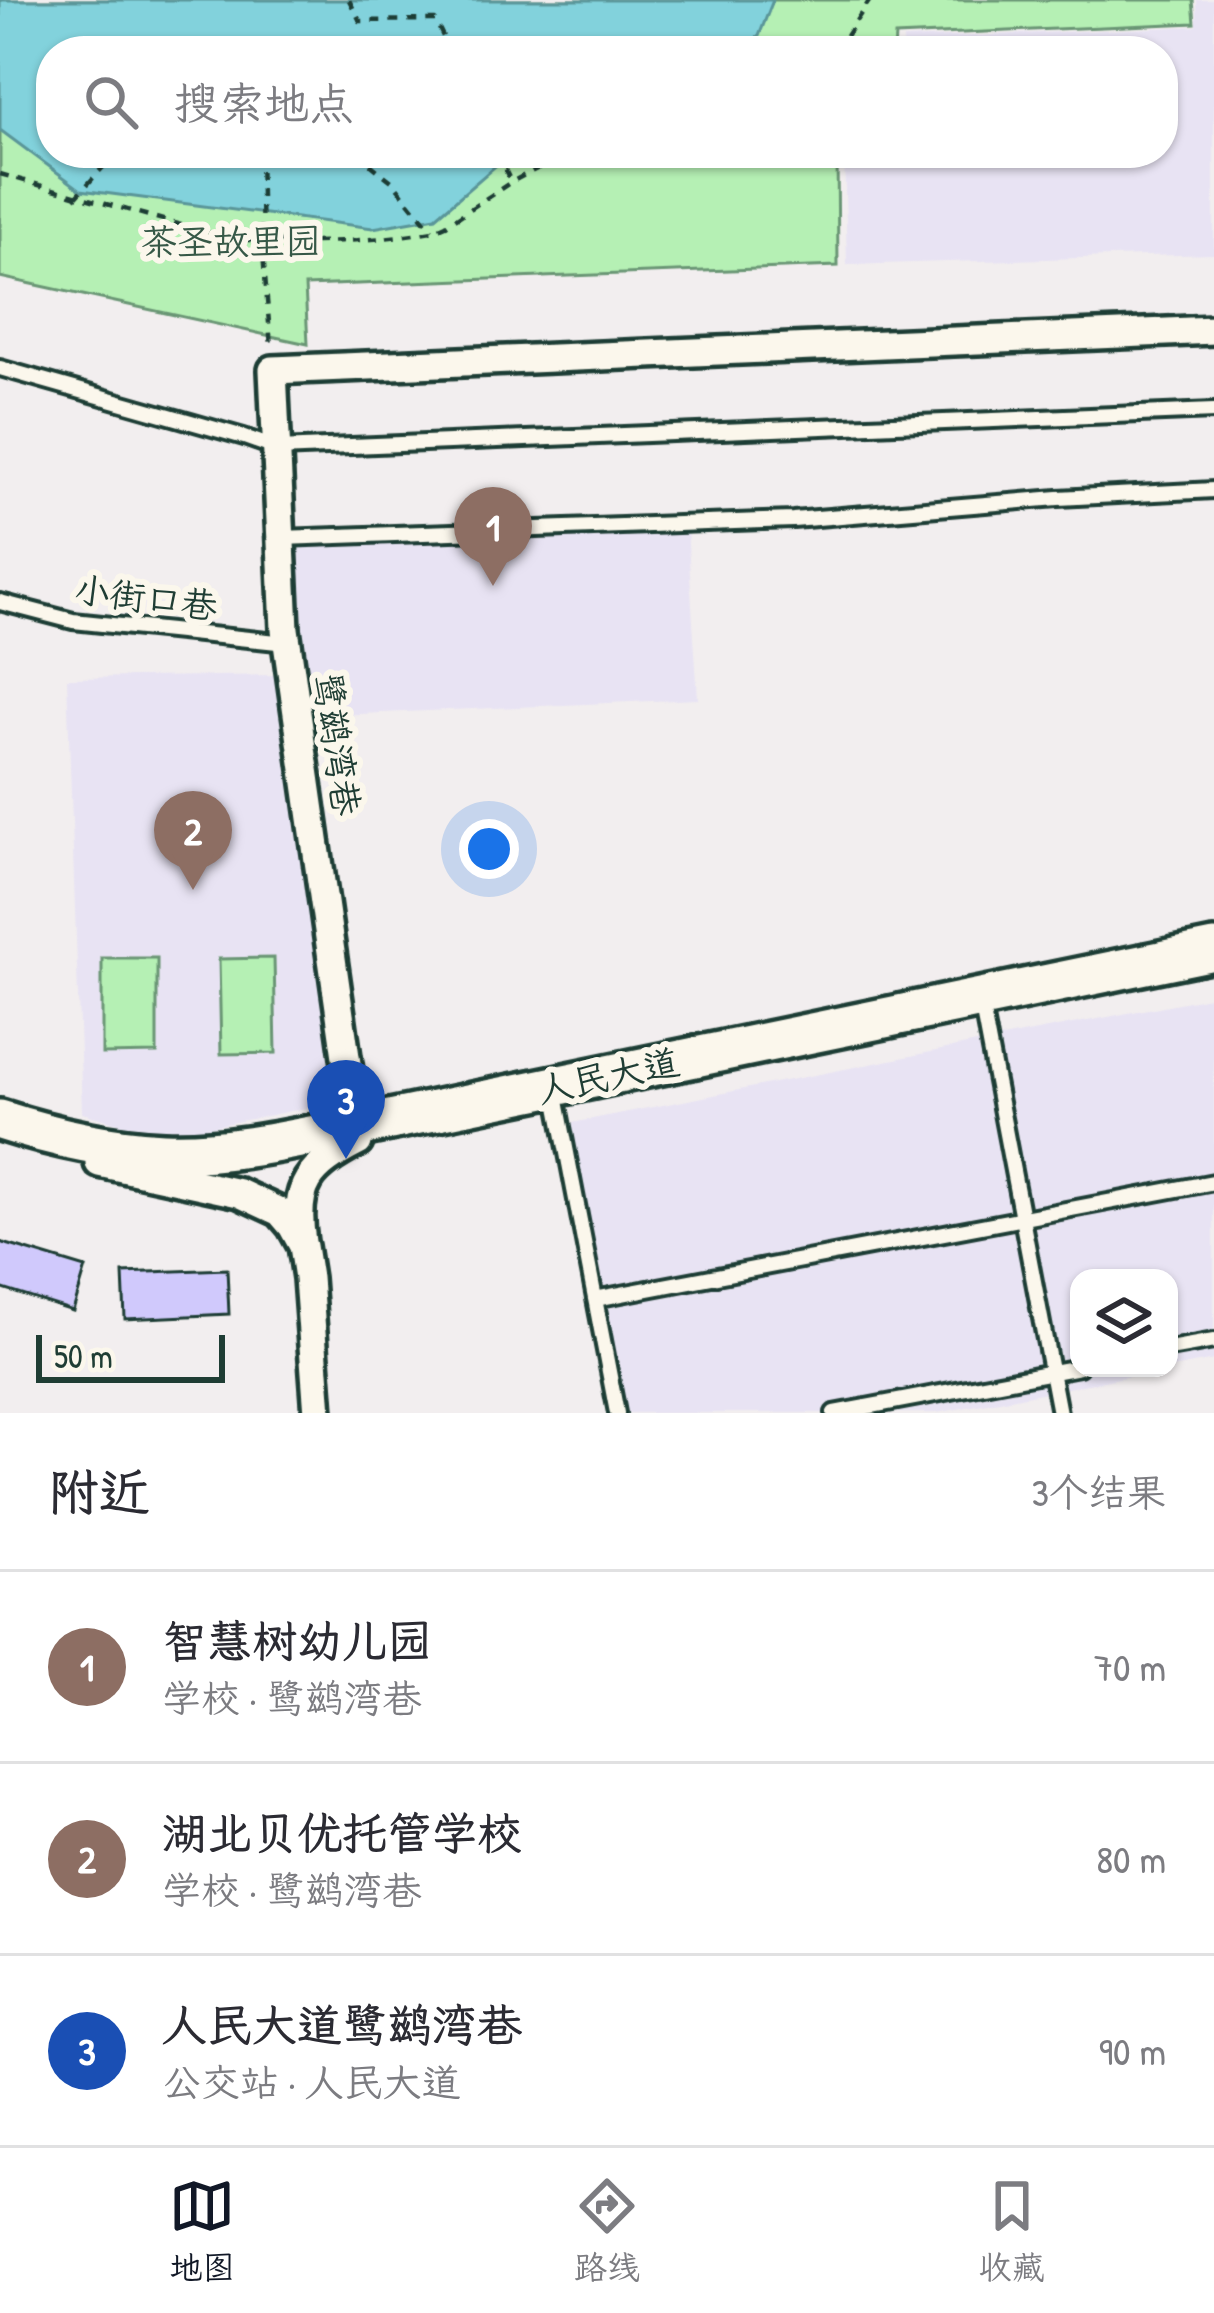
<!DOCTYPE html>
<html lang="zh">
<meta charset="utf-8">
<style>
:root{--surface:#fff;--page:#f7f7f7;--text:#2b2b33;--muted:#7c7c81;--line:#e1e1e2;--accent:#111827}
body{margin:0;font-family:"Patrick Hand","LXGW WenKai TC",sans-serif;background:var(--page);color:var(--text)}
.controls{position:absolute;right:36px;bottom:36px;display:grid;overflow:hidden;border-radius:24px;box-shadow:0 3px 9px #0004}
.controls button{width:108px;height:108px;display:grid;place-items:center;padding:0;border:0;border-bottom:3px solid var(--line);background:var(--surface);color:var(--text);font:60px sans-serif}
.scale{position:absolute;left:36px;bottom:30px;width:189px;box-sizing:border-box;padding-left:12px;border:6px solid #1f3d34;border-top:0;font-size:33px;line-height:42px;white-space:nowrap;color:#1f3d34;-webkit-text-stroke:9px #fbf7ec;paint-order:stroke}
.you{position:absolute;left:489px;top:849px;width:42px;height:42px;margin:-30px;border:9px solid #fff;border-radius:50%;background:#1a73e8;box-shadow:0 0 0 18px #1a73e833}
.badge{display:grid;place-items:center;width:78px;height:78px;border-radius:50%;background:var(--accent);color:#fff;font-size:39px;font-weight:700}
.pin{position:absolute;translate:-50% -99px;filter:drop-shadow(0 3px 6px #0008)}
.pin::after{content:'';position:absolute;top:63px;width:42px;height:36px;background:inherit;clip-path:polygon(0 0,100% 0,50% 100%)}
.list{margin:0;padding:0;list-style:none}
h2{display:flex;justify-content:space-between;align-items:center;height:156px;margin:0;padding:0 48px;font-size:51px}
h2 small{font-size:39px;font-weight:400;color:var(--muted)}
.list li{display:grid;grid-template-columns:78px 1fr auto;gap:36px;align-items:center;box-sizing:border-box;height:192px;padding:0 48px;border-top:3px solid var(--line)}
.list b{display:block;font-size:45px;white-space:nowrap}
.list p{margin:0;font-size:39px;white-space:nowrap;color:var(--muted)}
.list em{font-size:39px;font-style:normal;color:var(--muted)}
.icon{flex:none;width:66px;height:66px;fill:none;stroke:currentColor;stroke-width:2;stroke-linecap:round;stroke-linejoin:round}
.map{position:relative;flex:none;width:1214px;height:1413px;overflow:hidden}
.search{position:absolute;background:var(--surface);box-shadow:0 3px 9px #0004;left:36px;right:36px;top:36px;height:132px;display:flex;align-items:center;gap:30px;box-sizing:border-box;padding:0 42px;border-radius:48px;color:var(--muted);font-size:45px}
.sheet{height:732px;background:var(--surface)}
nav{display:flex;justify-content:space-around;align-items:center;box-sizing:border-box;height:168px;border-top:3px solid var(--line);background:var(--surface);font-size:33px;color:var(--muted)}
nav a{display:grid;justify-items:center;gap:6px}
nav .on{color:var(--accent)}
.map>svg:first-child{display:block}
.built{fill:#e8e3f3;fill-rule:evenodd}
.green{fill:#b5f0b4;stroke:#6a9674;stroke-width:3}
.water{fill:#82d2dc;stroke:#5a9699;stroke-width:3}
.building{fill:#d0c9fc;stroke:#1f3d34;stroke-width:3}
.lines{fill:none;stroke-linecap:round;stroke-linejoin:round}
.lane-casing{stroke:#1f3d34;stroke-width:22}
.street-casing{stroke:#1f3d34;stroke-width:36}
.secondary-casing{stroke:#1f3d34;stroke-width:48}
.path{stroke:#1f3d34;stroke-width:4.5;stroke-dasharray:9 9;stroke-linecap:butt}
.lane{stroke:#fbf7ec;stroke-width:14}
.street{stroke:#fbf7ec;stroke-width:27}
.secondary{stroke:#fbf7ec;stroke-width:39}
.labels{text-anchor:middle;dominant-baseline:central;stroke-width:12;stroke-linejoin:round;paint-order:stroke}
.park-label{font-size:36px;fill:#365847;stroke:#fbf7ec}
.street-label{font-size:36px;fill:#1f3d34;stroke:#fbf7ec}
</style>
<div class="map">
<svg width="1214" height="1413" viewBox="0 0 1214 1413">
<rect width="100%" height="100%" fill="#f2eeef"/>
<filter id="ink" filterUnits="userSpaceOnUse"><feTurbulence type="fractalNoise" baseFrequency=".00833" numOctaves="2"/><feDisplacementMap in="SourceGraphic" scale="24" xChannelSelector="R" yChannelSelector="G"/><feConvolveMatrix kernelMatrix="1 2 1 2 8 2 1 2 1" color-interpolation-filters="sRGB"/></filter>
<g filter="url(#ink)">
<path class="built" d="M1197,0H1214V254L847,265L844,153H1163V51H903V39L1197,26Z
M687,528L698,699L315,716L300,629L293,542Z
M280,675L341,1101L165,1136L82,1113L67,678Z
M1214,996V1360L936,1413H621L567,1124ZM1079,1278H1169V1368H1079Z"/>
<path class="green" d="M0,0H1193L1195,23L895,36L894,51H51V153H837L838,266L305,286L308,344L0,277Z
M102,958H157V1053L102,1054Z
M274,958L276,1053L221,1054L219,959Z"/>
<path class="water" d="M0,0H773L759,36L739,51H51V153H523L501,161L436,217L373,228L81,190L0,130Z"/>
<path class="building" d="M0,1242L86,1268L73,1311L0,1288Z
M227,1269L229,1314L125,1319L123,1273Z"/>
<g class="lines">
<defs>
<path id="lane" d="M0,368L244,437L278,449L1214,411
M281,538L793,520L1058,498L1214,490
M0,602L73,621L287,643
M983,1013L1059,1413
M557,1101L617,1413
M595,1299L1214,1182
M1169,1349L1214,1341
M834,1413L1079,1367"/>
<path id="street" d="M356,1127L285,629L273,370L1214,330
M99,1163L239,1193L280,1212L292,1226L303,1246L308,1278L318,1413
M302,1242C293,1185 309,1167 358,1142"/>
<path id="secondary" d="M0,1120C53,1137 107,1149 163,1152C227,1155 293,1139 356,1127L1214,950"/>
</defs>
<use href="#lane" class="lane-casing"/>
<use href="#street" class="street-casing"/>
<use href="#secondary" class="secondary-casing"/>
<path class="path" d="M349,0L360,21L435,20L450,51
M836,51L870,0
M260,153L262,242L271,346
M356,153L393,182L432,230
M497,153L511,182
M0,174L227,238C296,245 364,243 432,231L446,225L511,182L568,153
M75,198L116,153"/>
<use href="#lane" class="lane"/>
<use href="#street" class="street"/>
<use href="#secondary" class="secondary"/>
</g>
</g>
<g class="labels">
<g class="park-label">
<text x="231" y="240">茶圣故里园</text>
</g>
<g class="street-label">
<text transform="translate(146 597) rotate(7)">小街口巷</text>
<text transform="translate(338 744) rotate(82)">鹭鹚湾巷</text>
<text transform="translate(608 1075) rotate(-12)">人民大道</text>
</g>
</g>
</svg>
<div class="controls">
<button><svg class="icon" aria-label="layers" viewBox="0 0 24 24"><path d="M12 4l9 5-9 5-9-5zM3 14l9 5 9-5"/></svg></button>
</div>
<div class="scale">50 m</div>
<div class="you"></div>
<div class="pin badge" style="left:493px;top:586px;background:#8d6e63">1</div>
<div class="pin badge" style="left:193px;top:890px;background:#8d6e63">2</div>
<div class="pin badge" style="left:346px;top:1159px;background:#1a4fb4">3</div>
<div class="search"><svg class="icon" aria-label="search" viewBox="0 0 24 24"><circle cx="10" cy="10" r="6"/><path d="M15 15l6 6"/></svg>搜索地点</div>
</div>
<section class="sheet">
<h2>附近<small>3个结果</small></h2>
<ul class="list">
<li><span class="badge" style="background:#8d6e63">1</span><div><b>智慧树幼儿园</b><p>学校 · 鹭鹚湾巷</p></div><em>70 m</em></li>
<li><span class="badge" style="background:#8d6e63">2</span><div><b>湖北贝优托管学校</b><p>学校 · 鹭鹚湾巷</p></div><em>80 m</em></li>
<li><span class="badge" style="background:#1a4fb4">3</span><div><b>人民大道鹭鹚湾巷</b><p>公交站 · 人民大道</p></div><em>90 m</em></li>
</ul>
</section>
<nav>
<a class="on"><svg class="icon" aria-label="map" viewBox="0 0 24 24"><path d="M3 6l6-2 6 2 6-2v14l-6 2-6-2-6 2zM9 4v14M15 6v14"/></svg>地图</a>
<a><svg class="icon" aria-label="directions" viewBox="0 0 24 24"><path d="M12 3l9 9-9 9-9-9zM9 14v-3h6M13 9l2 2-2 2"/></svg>路线</a>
<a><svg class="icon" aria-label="saved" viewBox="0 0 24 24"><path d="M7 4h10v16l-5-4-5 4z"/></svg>收藏</a>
</nav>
